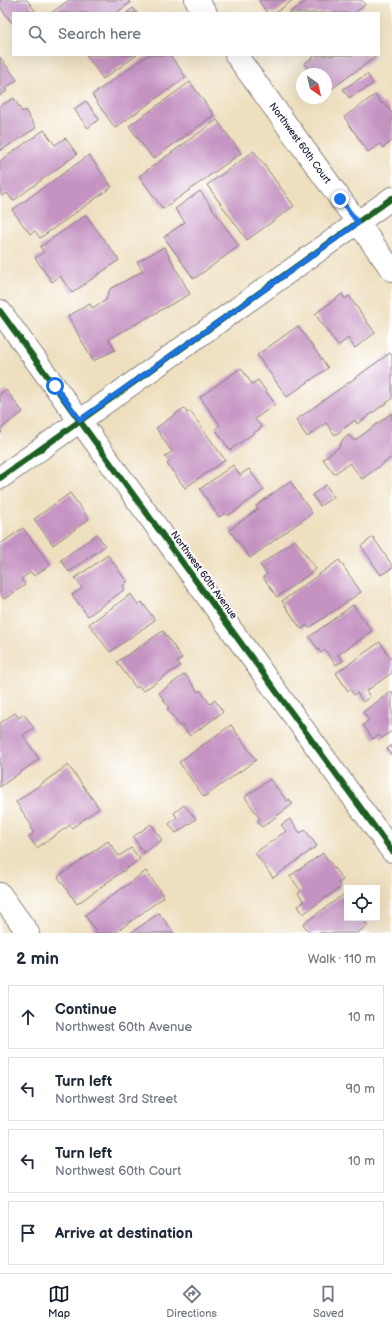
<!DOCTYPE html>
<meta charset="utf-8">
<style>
:root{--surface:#fff;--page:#f2f2f3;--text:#1f2937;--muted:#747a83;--line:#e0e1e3;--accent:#111827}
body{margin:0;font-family:"Balsamiq Sans",sans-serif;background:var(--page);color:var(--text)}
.controls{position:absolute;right:12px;bottom:12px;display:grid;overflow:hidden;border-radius:0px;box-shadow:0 4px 16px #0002}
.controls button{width:36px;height:36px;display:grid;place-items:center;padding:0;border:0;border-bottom:1px solid var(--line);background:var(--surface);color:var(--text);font:20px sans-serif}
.compass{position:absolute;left:296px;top:68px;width:36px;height:36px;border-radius:50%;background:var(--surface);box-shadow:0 4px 16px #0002;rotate:146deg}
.stop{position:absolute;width:12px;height:12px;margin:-9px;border:3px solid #1a73e8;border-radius:50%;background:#fff}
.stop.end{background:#1a73e8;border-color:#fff;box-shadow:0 1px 4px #0008}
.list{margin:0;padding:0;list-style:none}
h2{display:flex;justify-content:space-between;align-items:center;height:52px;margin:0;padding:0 16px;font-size:17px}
h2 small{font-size:13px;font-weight:400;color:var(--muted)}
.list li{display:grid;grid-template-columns:26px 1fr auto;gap:12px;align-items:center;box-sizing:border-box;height:64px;margin:0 8px 8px;padding:0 8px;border:1px solid var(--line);border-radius:0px}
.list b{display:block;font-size:15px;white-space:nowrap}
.list p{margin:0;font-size:13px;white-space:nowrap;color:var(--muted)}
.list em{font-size:13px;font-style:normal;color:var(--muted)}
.icon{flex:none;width:22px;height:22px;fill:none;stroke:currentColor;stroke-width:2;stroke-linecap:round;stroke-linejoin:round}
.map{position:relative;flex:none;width:392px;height:933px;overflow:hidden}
.search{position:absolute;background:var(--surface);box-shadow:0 4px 16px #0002;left:12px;right:12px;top:12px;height:44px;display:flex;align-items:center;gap:10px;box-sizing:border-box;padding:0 14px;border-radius:0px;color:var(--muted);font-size:15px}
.sheet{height:340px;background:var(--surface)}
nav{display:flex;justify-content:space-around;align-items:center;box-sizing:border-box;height:56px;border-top:1px solid var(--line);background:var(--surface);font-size:11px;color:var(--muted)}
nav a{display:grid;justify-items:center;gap:2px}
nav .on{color:var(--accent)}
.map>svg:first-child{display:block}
.building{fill:#c593c2}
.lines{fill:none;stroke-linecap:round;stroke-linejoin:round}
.street-casing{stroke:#88807d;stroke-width:24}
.street{stroke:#fff;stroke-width:22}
.cycleway-casing{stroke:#fff;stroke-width:8}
.cycleway{stroke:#1b5e20;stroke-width:6}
.route{stroke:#1a73e8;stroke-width:5}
.labels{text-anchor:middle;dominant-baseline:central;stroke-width:4;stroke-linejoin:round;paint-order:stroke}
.street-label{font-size:10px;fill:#22223b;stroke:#fff}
</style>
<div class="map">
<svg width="392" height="933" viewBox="0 0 392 933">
<rect width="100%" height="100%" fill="#fff"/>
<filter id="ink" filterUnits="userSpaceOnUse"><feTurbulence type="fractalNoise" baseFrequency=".025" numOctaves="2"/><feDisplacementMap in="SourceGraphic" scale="8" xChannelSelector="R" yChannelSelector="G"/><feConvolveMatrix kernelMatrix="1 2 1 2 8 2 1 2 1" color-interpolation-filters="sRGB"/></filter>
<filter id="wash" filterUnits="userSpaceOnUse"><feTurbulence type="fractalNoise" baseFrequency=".012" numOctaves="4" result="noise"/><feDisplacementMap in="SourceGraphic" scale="16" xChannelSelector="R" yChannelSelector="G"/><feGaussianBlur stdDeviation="0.9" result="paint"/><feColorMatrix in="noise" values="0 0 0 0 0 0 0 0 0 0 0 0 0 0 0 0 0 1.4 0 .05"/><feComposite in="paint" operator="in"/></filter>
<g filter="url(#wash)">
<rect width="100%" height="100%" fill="#eedfbf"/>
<g id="blocks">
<path class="building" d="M0,0H27L36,12L13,13V24L0,7Z
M69,0H129L130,3L116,13H51Z
M260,0H293L275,13H267L259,1Z
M308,0H362L365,5L354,13H289Z
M133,8L137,13H126Z
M86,55H137L103,79Z
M148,55H170L186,77L115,128L92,95Z
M316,55H378L326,93V74H311L304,64Z
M0,57L17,80L5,89L7,91L0,96Z
M367,74L373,84L349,98L343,89Z
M190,82L214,115L153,159L129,126Z
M375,95L382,104L384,103L392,113V141L383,148L380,144L368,152L344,117Z
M14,98L22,112L25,110L36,128L0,151V106Z
M86,101L99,119L88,128L74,109Z
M217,120L241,153L163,209L139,176Z
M44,130L55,145L65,138L77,154L13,201L7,193L2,196L0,193V161Z
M254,151L294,206L247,240L207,185Z
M89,155L112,187L40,238L35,231L30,234L12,210Z
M200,191L239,246L194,279L164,237L185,222L175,209Z
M86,215L119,260L72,293L60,276L52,282L35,258L44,252L40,247Z
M164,247L190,294L109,339L115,350L93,361L68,316L90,304L92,308L106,300L110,289L143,271L137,262Z
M342,294L345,299L349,296L375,333L355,348L348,338L338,346L315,314Z
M298,326L328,368L287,397L257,355Z
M390,353L392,356V399L357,424L355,420L335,435L326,423L307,437L296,420Z
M241,368L252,384L258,380L275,404L255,419L262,427L230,450L215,429L220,425L200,397Z
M6,390L23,412L0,429L2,432L0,433V394Z
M184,408L187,413L190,411L225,460L185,488L167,464L169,462L165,456L172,452L156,428Z
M392,413V457L362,479L350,463L334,474L323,459L338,448L343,439L349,435L354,441Z
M233,465L240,475L249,469L264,490L228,516L225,513L219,517L200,489Z
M290,481L312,513L250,558L229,530L258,509L256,506Z
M326,485L334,497L320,506L312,495Z
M70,493L89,519L53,545L34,519Z
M23,528L50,565L34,576L31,572L21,579L25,585L4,599L0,594V544Z
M97,534L105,546L69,572L61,560Z
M373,537L392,565V568L381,575L361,546Z
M295,540L316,569L277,597L263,577L267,574L260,565Z
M108,555L127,582L123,586L125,589L88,616L72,595L82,588L75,578Z
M339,560L361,592L309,628L307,625L301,629L282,601Z
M131,594L138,605L142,602L155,620L110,652L89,624Z
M353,605L372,631L338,655L343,661L336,665L325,650L321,653L309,637Z
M163,631L182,658L177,662L180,666L143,691L139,686L136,688L117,662Z
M380,642L392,660V673L366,691L370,697L363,702L357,693L354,695L350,689L348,691L336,673Z
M185,674L198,692L200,690L210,704L215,700L223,712L190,736L182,725L180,727L174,718L167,709L169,708L159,693Z
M392,691V731L382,738L379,735L373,739L363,725L369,720L363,712Z
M15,713L19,718L24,714L34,728L23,735L39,759L0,787V723Z
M231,725L256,760L204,797L179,762Z
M392,745V756L387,749Z
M68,765L99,808L72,828L70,825L37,848L29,837L34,833L30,828L32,826L16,802Z
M270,779L287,801L289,799L293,804L262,827L257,821L260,819L245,797Z
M184,805L196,819L176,833L169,824L177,817L174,813Z
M290,819L300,833L305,830L317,846L273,878L255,853L286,831L281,825Z
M151,824L162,840L144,853L133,837Z
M108,841L119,856L131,848L140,859L77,904L58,877Z
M323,853L343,880L338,883L341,887L303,914L298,906L304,902L298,893L301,891L290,876Z
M146,871L164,897L115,933H97L85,915Z
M347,892V918H370L365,922L368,925L357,933H310L303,924Z
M159,913L174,933H131Z"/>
</g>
</g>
<g filter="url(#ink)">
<use href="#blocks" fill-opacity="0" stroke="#88807d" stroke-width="1"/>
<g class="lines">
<defs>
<g id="street">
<path d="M196,0L206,13"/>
<path id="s1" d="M236,55L392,270"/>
<path d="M0,311L392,851"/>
<path d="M0,478L392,198"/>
<path d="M0,894L28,933"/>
</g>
</defs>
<use href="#street" class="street-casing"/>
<use href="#street" class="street"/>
<defs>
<path id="cycleway" d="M0,311L392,851
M0,478L392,198"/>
</defs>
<use href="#cycleway" class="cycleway-casing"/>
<use href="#cycleway" class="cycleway"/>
</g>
</g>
<g class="lines" filter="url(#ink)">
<path class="route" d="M55,386L80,420L358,223L340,199"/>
</g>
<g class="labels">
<g class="street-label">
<text stroke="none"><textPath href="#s1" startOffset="109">Northwest 60th Court</textPath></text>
<text transform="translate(204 575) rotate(54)">Northwest 60th Avenue</text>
</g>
</g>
</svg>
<div class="controls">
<button><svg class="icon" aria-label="locate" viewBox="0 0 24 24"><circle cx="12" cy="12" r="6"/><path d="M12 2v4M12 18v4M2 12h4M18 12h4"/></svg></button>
</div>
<svg class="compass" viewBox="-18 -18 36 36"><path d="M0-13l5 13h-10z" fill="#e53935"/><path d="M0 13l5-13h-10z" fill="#747a83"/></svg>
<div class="stop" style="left:55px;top:386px"></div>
<div class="stop end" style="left:340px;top:199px"></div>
<div class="search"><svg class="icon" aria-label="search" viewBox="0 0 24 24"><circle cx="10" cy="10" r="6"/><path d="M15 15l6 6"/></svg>Search here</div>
</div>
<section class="sheet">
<h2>2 min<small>Walk · 110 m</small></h2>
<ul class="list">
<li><svg class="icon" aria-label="ahead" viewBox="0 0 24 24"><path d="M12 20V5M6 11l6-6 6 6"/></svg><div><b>Continue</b><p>Northwest 60th Avenue</p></div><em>10 m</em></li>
<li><svg class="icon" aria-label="left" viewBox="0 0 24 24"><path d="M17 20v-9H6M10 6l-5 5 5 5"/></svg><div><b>Turn left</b><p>Northwest 3rd Street</p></div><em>90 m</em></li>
<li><svg class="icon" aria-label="left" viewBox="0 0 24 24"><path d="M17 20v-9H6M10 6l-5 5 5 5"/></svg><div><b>Turn left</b><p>Northwest 60th Court</p></div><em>10 m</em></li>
<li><svg class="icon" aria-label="arrive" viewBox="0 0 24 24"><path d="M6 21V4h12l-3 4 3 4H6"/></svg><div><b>Arrive at destination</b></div></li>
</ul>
</section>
<nav>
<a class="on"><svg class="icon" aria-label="map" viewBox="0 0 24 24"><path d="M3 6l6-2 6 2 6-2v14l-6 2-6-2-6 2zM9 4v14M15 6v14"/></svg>Map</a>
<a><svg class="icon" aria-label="directions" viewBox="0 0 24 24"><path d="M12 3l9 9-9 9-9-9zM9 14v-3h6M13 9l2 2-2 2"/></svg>Directions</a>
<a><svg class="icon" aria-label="saved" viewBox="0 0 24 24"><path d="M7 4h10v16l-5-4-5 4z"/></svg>Saved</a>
</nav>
